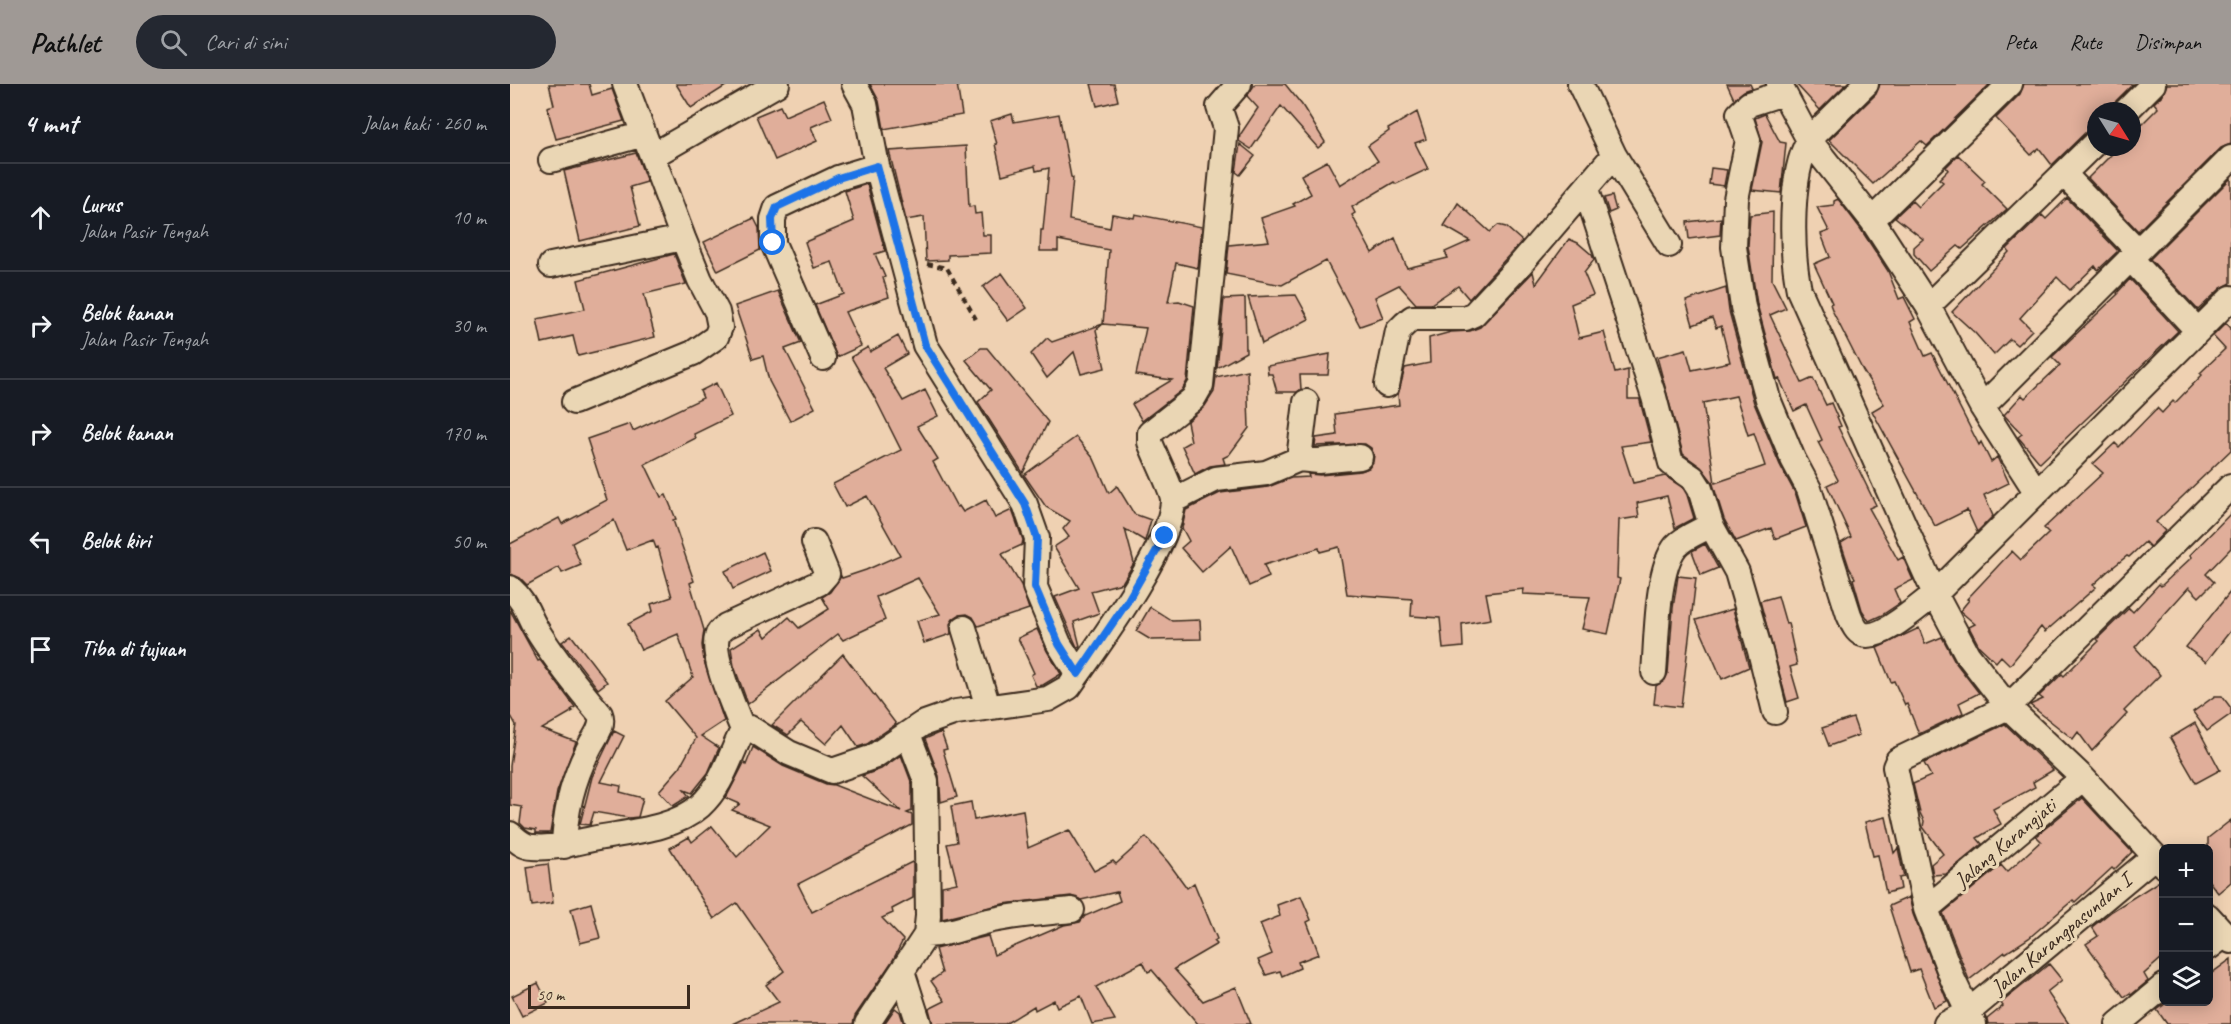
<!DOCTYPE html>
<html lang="id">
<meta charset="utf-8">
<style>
:root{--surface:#171b24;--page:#242831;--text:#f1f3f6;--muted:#9ea1a6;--line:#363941;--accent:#9f9995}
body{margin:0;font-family:Caveat,sans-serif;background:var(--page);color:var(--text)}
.controls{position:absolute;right:18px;bottom:18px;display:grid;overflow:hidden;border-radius:9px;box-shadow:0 3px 15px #0003}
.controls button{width:54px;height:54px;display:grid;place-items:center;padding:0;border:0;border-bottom:2px solid var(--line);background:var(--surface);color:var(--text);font:30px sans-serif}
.compass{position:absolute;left:1577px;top:18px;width:54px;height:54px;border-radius:50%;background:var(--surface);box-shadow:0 3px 15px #0003;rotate:127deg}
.scale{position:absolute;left:18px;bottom:15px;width:162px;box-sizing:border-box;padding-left:6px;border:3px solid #3b2a1e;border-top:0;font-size:16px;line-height:21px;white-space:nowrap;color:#3b2a1e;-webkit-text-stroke:4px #ead6b4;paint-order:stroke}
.stop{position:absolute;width:18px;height:18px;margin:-14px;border:4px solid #1a73e8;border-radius:50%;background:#fff}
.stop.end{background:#1a73e8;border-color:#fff;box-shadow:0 2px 6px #0008}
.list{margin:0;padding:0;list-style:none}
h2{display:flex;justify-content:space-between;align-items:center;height:78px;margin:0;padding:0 24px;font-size:26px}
h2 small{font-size:20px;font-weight:400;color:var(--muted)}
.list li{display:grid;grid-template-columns:39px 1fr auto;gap:18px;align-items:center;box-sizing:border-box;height:108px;padding:0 24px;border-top:2px solid var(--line)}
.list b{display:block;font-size:22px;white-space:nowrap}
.list p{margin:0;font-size:20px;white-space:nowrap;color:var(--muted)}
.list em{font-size:20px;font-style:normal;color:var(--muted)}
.icon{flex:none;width:33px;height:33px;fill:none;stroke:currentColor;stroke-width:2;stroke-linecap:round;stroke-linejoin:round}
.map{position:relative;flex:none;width:1721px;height:940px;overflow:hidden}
header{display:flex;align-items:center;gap:36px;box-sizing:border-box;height:84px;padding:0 30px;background:var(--accent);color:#111}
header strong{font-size:28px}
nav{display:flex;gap:33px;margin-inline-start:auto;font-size:21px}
.search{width:420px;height:54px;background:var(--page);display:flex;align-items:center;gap:15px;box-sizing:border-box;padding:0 21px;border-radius:33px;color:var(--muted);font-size:22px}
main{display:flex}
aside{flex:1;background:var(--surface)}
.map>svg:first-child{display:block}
.building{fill:#e0ae9a;stroke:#3b2a1e;stroke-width:1.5;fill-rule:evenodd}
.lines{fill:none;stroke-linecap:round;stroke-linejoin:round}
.street-casing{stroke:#3b2a1e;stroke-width:28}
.path{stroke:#3b2a1e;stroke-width:4;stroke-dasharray:6 4.5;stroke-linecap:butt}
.street{stroke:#ead6b4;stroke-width:24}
.route{stroke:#1a73e8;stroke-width:8}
.labels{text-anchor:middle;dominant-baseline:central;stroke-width:6;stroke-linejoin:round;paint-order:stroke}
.street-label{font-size:21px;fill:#3b2a1e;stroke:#ead6b4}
</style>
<header>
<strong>Pathlet</strong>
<div class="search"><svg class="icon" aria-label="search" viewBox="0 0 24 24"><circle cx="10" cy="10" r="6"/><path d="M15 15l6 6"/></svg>Cari di sini</div>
<nav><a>Peta</a><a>Rute</a><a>Disimpan</a></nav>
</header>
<main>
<aside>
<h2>4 mnt<small>Jalan kaki · 260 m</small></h2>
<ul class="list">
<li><svg class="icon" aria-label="ahead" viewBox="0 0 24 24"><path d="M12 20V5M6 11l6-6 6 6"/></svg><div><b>Lurus</b><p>Jalan Pasir Tengah</p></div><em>10 m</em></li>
<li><svg class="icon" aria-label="right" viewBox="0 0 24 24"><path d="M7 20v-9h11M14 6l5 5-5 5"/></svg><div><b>Belok kanan</b><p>Jalan Pasir Tengah</p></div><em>30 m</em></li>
<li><svg class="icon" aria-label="right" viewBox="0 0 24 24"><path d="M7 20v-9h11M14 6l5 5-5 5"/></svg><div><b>Belok kanan</b></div><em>170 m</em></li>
<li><svg class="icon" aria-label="left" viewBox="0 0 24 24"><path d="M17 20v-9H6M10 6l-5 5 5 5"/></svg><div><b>Belok kiri</b></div><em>50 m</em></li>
<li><svg class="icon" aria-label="arrive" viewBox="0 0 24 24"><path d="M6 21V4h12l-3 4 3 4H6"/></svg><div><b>Tiba di tujuan</b></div></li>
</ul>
</aside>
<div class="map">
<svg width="1721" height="940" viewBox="0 0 1721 940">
<rect width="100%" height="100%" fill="#efd1b2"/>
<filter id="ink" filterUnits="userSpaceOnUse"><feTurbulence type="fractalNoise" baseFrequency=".0167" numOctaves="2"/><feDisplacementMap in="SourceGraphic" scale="12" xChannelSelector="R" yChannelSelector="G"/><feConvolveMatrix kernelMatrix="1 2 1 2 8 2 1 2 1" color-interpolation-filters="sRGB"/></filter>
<g filter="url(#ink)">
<path class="building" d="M39,0H79L82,11L102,5L114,37L46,55L37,23L44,21Z
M166,0H219L181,24Z
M360,0H447L452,31L374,45L369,17Z
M581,0H604L608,17L587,22Z
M745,0H775L792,21L815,58L808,64L771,22L741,65L729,57L730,51L748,24L737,12Z
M1217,0H1240L1242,4L1234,7L1224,15Z
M1286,0H1336L1310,26Z
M1370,0H1480L1417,62L1411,57L1363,100L1319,56L1366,10Z
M1514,0H1623L1606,17L1602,27H1586V44L1576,48L1542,81L1529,64L1521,71L1486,34L1510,10Z
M1657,0H1721V60L1711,64L1628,147L1578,94L1609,63H1622V50L1648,24L1644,19L1653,10Z
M314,15L322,34L301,43L307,57L265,76L246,32L270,22L275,32Z
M907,28L916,55L905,59L918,85L886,100L884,98L842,123L845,129L842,131L862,169L885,154L897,184L938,174L935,168L960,157L934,142L948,119L980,148L988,141L996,143L1012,157L959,215L948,202L921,220H906L889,201L865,213L873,234L850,242L816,177L772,201L716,190L719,161L759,157L751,134L785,122L783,120L801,110L791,91L817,77L830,101L868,77L858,62L879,47L878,45Z
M502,30L504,38L549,30L561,93L563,94L559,136L600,144L602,130L624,134L625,130L692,143L688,184L666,179L658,218L669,217L684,222L677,297L672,306L632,337L622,320L662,296L626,291L636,244L593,240L586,246L595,284L571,290L564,268L537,294L521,270L537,254L542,258L593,240L599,166L548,156V167H530L531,146H533L539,84L526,87L525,82L492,91L485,60H487L480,37Z
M1255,30L1270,58L1276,59L1271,109L1242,106L1252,58L1245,34Z
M730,60L745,72L730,91L726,88Z
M456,62L459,123L464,122L465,130L471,129L473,151H481V169L438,171V176L416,177L414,133L396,136L379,67Z
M126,69L137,98L120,103L130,142L70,157L54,87Z
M1448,71L1475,97L1472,100L1497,125L1452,165L1448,162L1419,187L1404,170V163L1413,155L1385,133L1402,117L1408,123L1433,98L1429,95L1438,86L1436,83Z
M1201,84L1217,86L1214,102L1199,100Z
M1721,94V199L1711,204L1688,226L1640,175Z
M357,100L375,167L365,170L375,193L373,194L379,213L335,228L351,262L327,273L305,221L334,210L322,178L304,184L295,158L344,137L335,107Z
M1102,112L1106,126L1099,129L1094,114Z
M1557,114L1608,167L1588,186L1585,182L1560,206L1547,193L1510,234L1522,246L1507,261L1500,255L1484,271L1465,249L1442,228L1499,168L1497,165L1532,131L1536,135Z
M1328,115L1350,144L1378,187L1389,215L1394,213L1405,235L1400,238L1415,272L1422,269L1469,361L1471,358L1481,378L1487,373L1499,399L1474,411L1483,432L1467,448L1457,426L1425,442L1362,327L1374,320L1353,287L1323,228L1320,220L1322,219L1304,180L1320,173L1311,150L1319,147L1307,123L1324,121V117Z
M1263,128L1262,196L1276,224L1260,231L1292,299L1303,294L1316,321L1321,319L1331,342L1328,343L1366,421L1359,424L1388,476L1393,473L1403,496L1384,505L1390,519L1372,531L1359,537L1352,526L1343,495L1345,494L1339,483L1331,459L1341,453L1317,401L1328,396L1308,358L1312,356L1296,321L1284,327L1269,294L1267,295L1247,220L1238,162L1240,131Z
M244,134L249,144L250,166L208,187L194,158Z
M1211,134L1210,151L1179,155L1177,138Z
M1059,155L1068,159L1082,171L1084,176L1074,189L1083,211L1061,220L1069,254L1094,248L1105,289L1118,286V315H1130V317L1141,358L1111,362L1123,399L1155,392L1173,404L1177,411L1184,434L1165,444L1157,412L1127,419L1129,433L1109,436L1107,494L1110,495L1098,550L1072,545L1080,513L1013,510L1014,505L976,509L981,535L952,540L953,563L933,565L930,534L901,532L902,515L837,510L829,463L810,468L809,464L754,481L759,493L739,502L721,462L692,488L671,464L679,457L672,444L676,426L710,409L758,403L781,394L799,393L798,390L810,391L851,387L859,384L863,378L864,371L861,364L855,360L805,362L806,354L827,351L825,330L889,321L888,311L895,284L920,279L919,254L941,248L960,247L970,243L1023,188L1026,200Z
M164,170L176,200L134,210L145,253L68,272L63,252L32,259L27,235L75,225L68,196Z
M492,189L517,224L498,237L473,203Z
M1620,195L1668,247L1530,379L1508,353L1512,350L1494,331L1512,311L1515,314L1550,281L1542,273L1608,210L1607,209Z
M1216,204L1219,227L1244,319L1270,381L1286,411L1296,443L1265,455L1261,444L1226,457L1214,435L1202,397L1191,383L1173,370L1147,273L1176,265L1182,286L1220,278L1211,242L1206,244L1202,234L1183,241L1176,217ZM1226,312L1238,351L1244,349L1255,382L1205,399L1193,319Z
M268,207L291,259L275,265L305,324L280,337L259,297L253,272L243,275L225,222Z
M786,211L799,235L752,260L738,213Z
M735,214L736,268L707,284L714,215Z
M1716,239L1721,244V366L1646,438L1655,447L1640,463L1635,458L1619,473L1617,472L1597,488L1583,501L1586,503L1535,548L1531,543L1500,581L1491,572L1486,578L1469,562L1459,543L1465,540L1450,527L1459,516L1457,515L1502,467L1511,476L1539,449L1534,444L1593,389L1583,380L1605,359L1609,363L1647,324L1652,329L1663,317L1665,319L1692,291L1690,289L1715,265L1703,252Z
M388,252L397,270L373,284L393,317L415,306L428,332L407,342L428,375L423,378L447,423L449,422L453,428L476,416L485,434L502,426L513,456L512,461L492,470L511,501L519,525L468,542L463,533L457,530L449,531L443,535L440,540L441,550L414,559L407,537L430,530L408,494L366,513L375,536L333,556L328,550L238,620L224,582L221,564L251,545L256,553L279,533L289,544L319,525L312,513L320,508L331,492L332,494L356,486L390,471L357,412L335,423L323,400L391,366L366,316L341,273L358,263L360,268Z
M471,264H477L538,338L513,389L468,318L481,306L456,276Z
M820,270L818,291H790L791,305L787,308H767L762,290H758L757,282Z
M737,286L739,344L719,371L713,374L715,380L700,382L685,390L672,362L681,357L677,338L695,322L704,308L706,293Z
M206,299L221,332L184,350L186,354L135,380L151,413L156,411L166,435L163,436L184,497L180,499L194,546L192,561L194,577L214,637L191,652L209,664L198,689L182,709L174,706L179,712L163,722L149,707L170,683L186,654L155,617L183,593L168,550L131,566L118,540L143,527L141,520L162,513L148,463L146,464L143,456L116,466L104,436L62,459L71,481L52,489L49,483L17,501L10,494L0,490V460L49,434L52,440L97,416L77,355L120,340L123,347L193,314L190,307Z
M566,353L584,375L599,409L607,402L624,430L641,436L635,457L615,445L624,479L612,499L581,507L589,529L564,538L570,562L567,563L545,513L569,504L544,463L559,453L553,445L560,437L536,423L514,391Z
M1721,429V464L1696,490L1704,498L1689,513L1679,503L1625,563L1650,591L1614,627L1617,630L1582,667L1568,648L1563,655L1520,621L1533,615L1529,612L1552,590L1554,592L1589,557L1587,555L1619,524L1623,528L1649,500L1651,502L1682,473L1680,471Z
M1195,460L1208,484L1191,491L1182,467Z
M253,468L261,487L223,505L215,487Z
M1168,492L1186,494L1171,623L1144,620L1146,602L1155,596L1158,589L1163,524Z
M1721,507V546L1696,578L1676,563Z
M1268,512L1276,540L1278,539L1287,581L1280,583L1289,614L1277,618L1250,517Z
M640,523L662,537L690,536L691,555L641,556L626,547Z
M1223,525L1239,583L1212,595L1186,536Z
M0,526L28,577L30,576L65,623L61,626L63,627L32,645L66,658L47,708L40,749H26V746L15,744L10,739L12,723L0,721V682L6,641L0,630Z
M1409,544L1415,560L1432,553L1446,579L1469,609L1449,619L1453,629L1409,650L1397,620L1395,621L1384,597L1381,598L1367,564Z
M527,545L537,567L551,590L533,601L526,602L521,591L524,589L508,554Z
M61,551L97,598L88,605L52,558Z
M333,570L386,640L357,660L348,663L333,641L316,660L291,638L278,651L262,641Z
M1705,612H1712L1721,624V630L1697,647L1683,628Z
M1343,634L1349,651L1319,662L1312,644Z
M1685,639L1710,686L1686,699L1660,654Z
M1495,640L1543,686L1523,698L1525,703L1483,725L1491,740L1467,754L1472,760L1436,790L1423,791L1421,780L1433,770L1413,743L1414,737L1410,729L1403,700L1421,692L1414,679Z
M104,647L114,652L91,698L111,702L110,708L133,714L128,733L119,734L84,728L80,741L70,740L82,693Z
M431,648L437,665L433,666L447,713L431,718L429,692L415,655Z
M243,663L273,682L316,700L324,701L391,727L352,692L371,685L391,671L402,700V727L397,729L402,731V741L288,800L302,828L402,778L403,780V814L382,825L383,829L372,834L393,856L383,876L345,932L343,940H222L269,918L256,901L274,887L227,819L204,835L160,764L179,753L182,758L202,742L227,773L260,741L222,726L230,720L216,714L234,679L236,681Z
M1572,714L1622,768L1604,786L1602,784L1565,818L1563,816L1519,854L1496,869L1495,868L1459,896L1433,829L1491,781L1497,788L1531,757L1526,752Z
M461,718L464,736L513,726L518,764L559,746L584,787L603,777L606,780L636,753L658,778L677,804L684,799L707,855L704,857L707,860L664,885L693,917L726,903L741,940H688L642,886L638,888L633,878L586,903L605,936L582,940L571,912L547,923L544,916L525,926L524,922L495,940H423L419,925L435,917L421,897L432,889L425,865L478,852L484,871L554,841L570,838L575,832L610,817L607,808L571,816L561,812L493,820L432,835V802L447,799L437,760L447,758L441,722Z
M1376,733L1384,769L1388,764L1394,793L1389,794L1391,805L1376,809L1368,771L1363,772L1355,738Z
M1721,736V798L1708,809L1698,796V754Z
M38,780L43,819L22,822L17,783Z
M1651,796H1653V873L1634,890L1638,897L1621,911L1620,909L1614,913L1576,860L1588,852L1582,843L1602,827Z
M791,812L801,836L797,838L809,870L788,878L790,884L772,892L770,887L756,891L748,876L762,870L750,840L770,832L767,821Z
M1399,813L1403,830L1437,917L1424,923L1409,885L1400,888L1379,822Z
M81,819L90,854L70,859L61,825Z
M1721,875V940H1657L1647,926L1658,918H1698V892Z
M1539,880L1552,896L1537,908L1559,940H1478L1477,935L1493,922L1491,919Z
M28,899L38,919L12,932L2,912Z
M385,924L390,928L394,940H374Z"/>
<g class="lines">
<defs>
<path id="street" d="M1269,0L1299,56L1362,136
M1500,0L1362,136L1418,222L1472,323L1527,409
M1273,9L1239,20L1229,30L1238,56L1226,115L1224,163L1233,223L1258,315L1283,375L1299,405L1339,531C1342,537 1345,547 1352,550C1370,558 1411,520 1425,510L1289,206C1281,167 1279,91 1299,56L1356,0
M1616,27L1643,0
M1104,71L1159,161
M142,72L267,0
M41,76L134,50
M1554,90L1628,167
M1076,106L1144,313L1161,379L1183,394L1190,405L1201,441L1227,488L1250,567L1265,628
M1620,174L1688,247
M41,181L173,154
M1721,214L1425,510L1457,570L1498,623L1721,402
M1418,222L1586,58
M313,274L263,159V135L267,123L328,94L367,82
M877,301L888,247L895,240L902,234H955L964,230L1008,183L1104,71L1070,0
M64,318L183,269L206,253L210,243L207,228L190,196L173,154L115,0
M1472,323L1721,74
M789,375L796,318
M664,416L706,395L756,389L789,375L809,377L850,373
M0,504C18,520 17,532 30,551C48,579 68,604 90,630C95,642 84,653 79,664C63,695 55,727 54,762
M454,544L478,623
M1144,588C1147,557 1146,486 1166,462C1174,453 1191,447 1201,441
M568,590C595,552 660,462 663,418C664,408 644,370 640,358V349L683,315L691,301L716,44L709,23L729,0
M233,646L240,644L279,669L322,687L363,673L412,640L446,628L538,615L559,603L568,590L549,560L525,503L527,454L515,420L415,261L367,82L355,20L344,0
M0,750C7,756 13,763 23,763C43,765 63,759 82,755C117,748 163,746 190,722C213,701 219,673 233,646C225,625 201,574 207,553C208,548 211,546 216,542L309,499L317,490L304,458
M1416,825L1573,694
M1698,832L1721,857
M416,851C437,850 454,844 474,838C502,831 533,829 562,826
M1698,864L1715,851
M392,887L409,940
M357,940L416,851L418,832L416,697L398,650
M1436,940L1458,928L1645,772
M1464,940L1443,896L1416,825L1385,683L1388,676L1498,623L1573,694L1654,782
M1608,940L1654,902"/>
</defs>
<use href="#street" class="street-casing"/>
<path class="path" d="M417,180L437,184L466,235"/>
<use href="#street" class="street"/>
</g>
</g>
<g class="lines" filter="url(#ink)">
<path class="route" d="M263,159L262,135L267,123L328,94L367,82L415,261L515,420L527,454L525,503L549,560L568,590L617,518L655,452"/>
</g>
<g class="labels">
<g class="street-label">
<text transform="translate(1495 759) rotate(-40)">Jalang Karangjati</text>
<text transform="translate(1551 850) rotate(-40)">Jalan Karangpasundan I</text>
</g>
</g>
</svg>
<div class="controls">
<button>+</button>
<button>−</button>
<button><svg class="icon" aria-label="layers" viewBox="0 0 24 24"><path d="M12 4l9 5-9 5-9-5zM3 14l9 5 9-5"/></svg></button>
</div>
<svg class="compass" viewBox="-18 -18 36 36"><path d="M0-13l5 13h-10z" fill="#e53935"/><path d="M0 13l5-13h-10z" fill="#9ea1a6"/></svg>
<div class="scale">50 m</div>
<div class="stop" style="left:263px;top:159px"></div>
<div class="stop end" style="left:655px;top:452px"></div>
</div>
</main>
